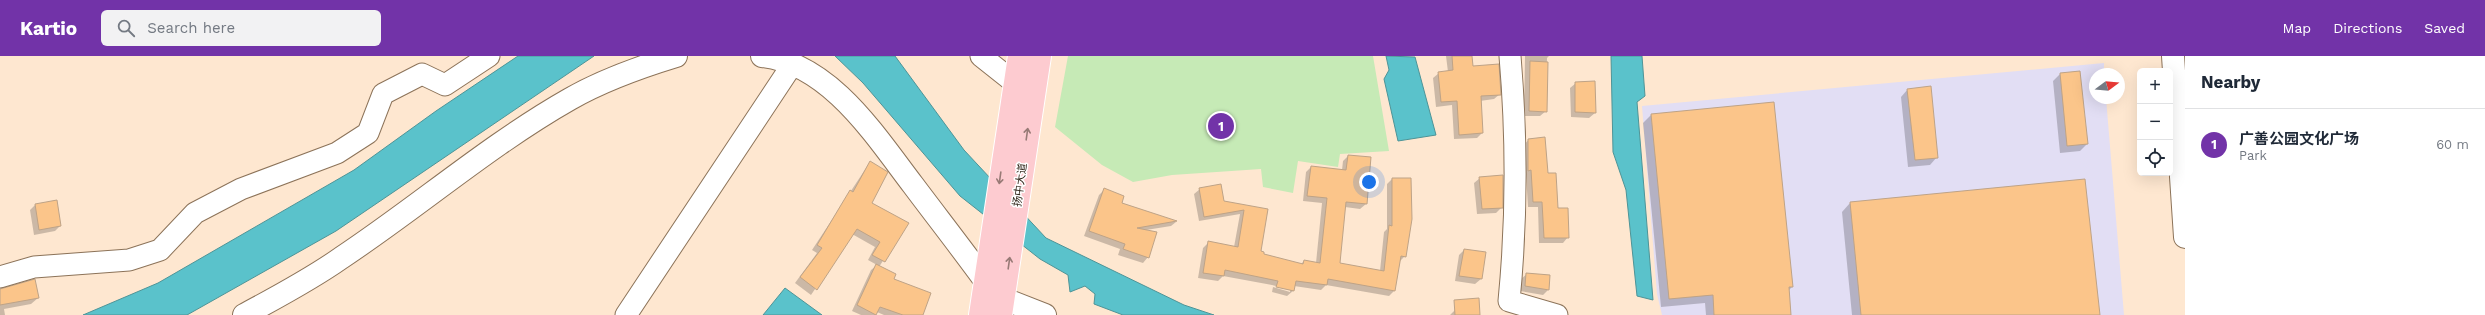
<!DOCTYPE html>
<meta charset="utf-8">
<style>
:root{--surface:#fff;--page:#f2f2f3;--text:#1f2937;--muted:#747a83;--line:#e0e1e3;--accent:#7233a8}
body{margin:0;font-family:"Work Sans","Noto Sans SC",sans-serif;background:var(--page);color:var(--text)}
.controls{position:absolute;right:12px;top:12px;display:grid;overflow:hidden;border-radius:6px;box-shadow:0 4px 16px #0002}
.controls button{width:36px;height:36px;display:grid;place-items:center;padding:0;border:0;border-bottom:1px solid var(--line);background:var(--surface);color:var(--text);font:20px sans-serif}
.compass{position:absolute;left:2089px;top:12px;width:36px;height:36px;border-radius:50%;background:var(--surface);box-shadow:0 4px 16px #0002;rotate:74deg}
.you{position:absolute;left:1369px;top:126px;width:14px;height:14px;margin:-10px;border:3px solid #fff;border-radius:50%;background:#1a73e8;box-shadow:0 0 0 6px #1a73e833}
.badge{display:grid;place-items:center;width:26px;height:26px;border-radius:50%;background:var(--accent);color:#fff;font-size:13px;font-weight:700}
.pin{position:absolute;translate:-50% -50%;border:2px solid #fff;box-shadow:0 1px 4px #0006}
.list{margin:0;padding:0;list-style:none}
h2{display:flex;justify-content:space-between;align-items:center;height:52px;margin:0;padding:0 16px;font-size:17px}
h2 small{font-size:13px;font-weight:400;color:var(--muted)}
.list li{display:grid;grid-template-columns:26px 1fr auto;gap:12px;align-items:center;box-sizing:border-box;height:72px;padding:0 16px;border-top:1px solid var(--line)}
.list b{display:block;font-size:15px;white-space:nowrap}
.list p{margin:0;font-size:13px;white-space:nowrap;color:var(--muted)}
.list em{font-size:13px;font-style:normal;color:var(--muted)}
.icon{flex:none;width:22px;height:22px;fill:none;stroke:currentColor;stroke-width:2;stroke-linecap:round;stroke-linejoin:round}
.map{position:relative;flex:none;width:2185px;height:259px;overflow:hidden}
header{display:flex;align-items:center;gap:24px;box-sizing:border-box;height:56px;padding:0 20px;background:var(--accent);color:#fff}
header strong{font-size:19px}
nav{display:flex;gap:22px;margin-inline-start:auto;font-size:14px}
.search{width:280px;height:36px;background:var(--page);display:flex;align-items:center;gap:10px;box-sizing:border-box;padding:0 14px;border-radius:6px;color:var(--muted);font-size:15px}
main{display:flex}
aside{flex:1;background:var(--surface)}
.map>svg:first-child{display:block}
.industrial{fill:#e2def4}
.green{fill:#c6eab6}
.water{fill:#5ac2cb;stroke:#4e9497}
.shadow{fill:#0003}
.building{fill:#fbc58a;stroke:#bea387}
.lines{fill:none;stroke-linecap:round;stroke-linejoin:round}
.street-casing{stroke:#8c7359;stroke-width:23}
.secondary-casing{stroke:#8c7359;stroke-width:24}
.primary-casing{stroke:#fff;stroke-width:24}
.street{stroke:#fff;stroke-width:21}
.secondary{stroke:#fff;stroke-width:22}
.primary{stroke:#fdcbd0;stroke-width:22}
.oneway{stroke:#987a76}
.labels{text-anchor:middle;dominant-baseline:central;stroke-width:3;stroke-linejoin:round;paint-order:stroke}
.street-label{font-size:11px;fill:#33291d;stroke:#fff}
</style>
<header>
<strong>Kartio</strong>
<div class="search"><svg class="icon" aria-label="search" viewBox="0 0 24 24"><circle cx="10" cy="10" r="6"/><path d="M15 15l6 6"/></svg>Search here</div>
<nav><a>Map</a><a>Directions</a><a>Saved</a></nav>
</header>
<main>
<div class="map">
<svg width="2185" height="259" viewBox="0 0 2185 259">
<rect width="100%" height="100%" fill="#fee7d0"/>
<path class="industrial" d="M2104,7V18H2095V42H2106L2124,259H1662L1657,238L1642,50Z"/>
<path class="green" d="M1068,0H1373L1389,95L1340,98L1338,111L1298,105L1293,137L1263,131L1261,113L1172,119L1133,126L1102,109L1055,71Z"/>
<path class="water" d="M518,0H594L336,175L187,259H83L158,227L354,114L436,55Z
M835,0H895L964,94L1046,182L1184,249L1214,259H1123L1094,248L1095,238L1085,230L1070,236L1068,219L1040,203L960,140L863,27Z
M1386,0L1415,1L1436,79L1398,85L1384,23L1389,14Z
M1611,0H1642L1645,40L1637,46L1653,244L1637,240L1626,134L1613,96Z
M785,232L822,259H763Z"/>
<path class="shadow" d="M1446,0H1471L1472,11L1500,38L1494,43L1480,45L1482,77L1477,82L1454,83L1452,49L1436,51L1433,22L1439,17L1448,16Z
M1525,0H1549L1547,2L1546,55L1540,60H1524Z
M2060,18L2087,88L2080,95L2060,97L2053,25Z
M1576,27L1595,57L1589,62L1571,61L1570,32Z
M1908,33L1937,101L1930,109L1908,111L1901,41Z
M1774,47L1792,231L1788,235L1790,259H1706L1705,247L1661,251L1643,67L1651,59Z
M1529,83L1547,118L1568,181L1563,187H1539L1538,151H1528L1526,119H1523L1524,89Z
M1348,100L1366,148L1360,153L1345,151L1339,208L1380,215L1384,176L1387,173V128L1392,123L1405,200L1400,205L1394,235L1389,240L1326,229L1321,234L1294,230L1293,235L1287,240L1272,236L1273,231L1290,236V234L1272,229L1223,220L1218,225L1198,222L1203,192L1209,186L1234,191L1240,158L1199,165L1194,138L1200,133L1223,146L1267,154L1260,196L1263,199L1301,208L1304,205L1316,207L1322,147L1303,145L1306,116L1311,111L1342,114L1343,105Z
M870,106L871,147L907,167L879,211L922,259H884L877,256L875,259H861L852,255L871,214L877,209L868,204L875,191L852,178L811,239L795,227L817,197L812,194Z
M1480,122L1502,151L1496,157L1477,158L1474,127Z
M1104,134L1121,147L1176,166L1171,170L1146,174L1148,201L1143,207L1118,199L1120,193L1084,180L1099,139Z
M56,145L60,170L55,175L34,179L30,154L35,149Z
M1850,147L2099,259H1852L1842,156Z
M1464,194L1481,223L1475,228L1455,225L1459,199Z
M1527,218L1548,234L1543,239L1520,235L1521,223Z
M0,233L38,242L31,248L4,253L5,259H0Z
M1455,254L1479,259H1450Z"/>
<path class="building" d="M1452,0H1472L1473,10L1499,8L1501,39L1481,40L1483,77L1459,79L1457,45L1441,46L1438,16L1453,14Z
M1530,5L1548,6L1547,56L1529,55Z
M2080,15L2088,88L2067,90L2060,17Z
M1595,25L1596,57L1575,56V26Z
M1931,30L1938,102L1915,104L1907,33Z
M1774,46L1793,231H1789L1791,259H1714L1713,239L1669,243L1651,58Z
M1545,81L1548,117H1556L1558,152H1568L1569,182H1544L1542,146H1533L1531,114L1528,115V83Z
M1348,99L1371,101L1367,148L1346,146L1340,207L1384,215L1389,169L1392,170V122H1411L1412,163L1406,201L1401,200L1395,235L1328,223L1327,229L1296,225L1294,235L1276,231L1278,225L1225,214L1224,220L1203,217L1208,185L1238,191L1244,154L1204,161L1199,132L1221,128L1224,145L1268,153L1261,195L1264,196V198L1303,208L1304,204L1320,207L1327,142L1307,140L1311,110L1346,114Z
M870,105L888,116L872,147L909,167L885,206L872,199L880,186L857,173L817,234L800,221L822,192L817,189L850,134L853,136Z
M1503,119V152L1482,153L1479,121Z
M2085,123L2100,259H1861L1850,146Z
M1104,132L1124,140L1122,147L1177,165L1137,172L1157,176L1149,202L1123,193L1125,188L1089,175Z
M57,144L61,170L39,174L35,148Z
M1464,193L1486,196L1482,223L1459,220Z
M876,208L896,218L894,223L931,237L923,259H903L880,251L876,259L857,249Z
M1526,217L1550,219L1549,234L1525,230Z
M35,223L39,242L0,249V233Z
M1479,242L1480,259H1455L1454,244Z"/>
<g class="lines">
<defs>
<path id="street" d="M981,0L1015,27
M1510,0C1517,82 1517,163 1509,245L1557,259
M0,221L34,211L129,204L160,194L195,157L241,133L337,97L368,77L383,38L422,18L445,29L489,0
M626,259L792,9"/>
<path id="secondary" d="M762,0C830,8 874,78 913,129C937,161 962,193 986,226L1004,243L1045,259
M2173,0L2185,181
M244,259C277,241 310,224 341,202C418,151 489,89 570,43C603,24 640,11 676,0"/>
<path id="primary" d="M980,259L1019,0
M1001,259L1040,0"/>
</defs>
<use href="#street" class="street-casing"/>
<use href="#secondary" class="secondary-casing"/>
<use href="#primary" class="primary-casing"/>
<use href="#street" class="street"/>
<use href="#secondary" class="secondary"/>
<use href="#primary" class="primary"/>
</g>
<defs><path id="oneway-shaft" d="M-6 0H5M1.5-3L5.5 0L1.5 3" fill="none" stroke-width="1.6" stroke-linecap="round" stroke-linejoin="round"/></defs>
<g class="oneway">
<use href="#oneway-shaft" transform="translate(1027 78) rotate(-82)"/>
<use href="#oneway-shaft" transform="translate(1000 122) rotate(98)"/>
<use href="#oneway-shaft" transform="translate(1009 207) rotate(-82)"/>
</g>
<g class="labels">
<g class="street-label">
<text transform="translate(1020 129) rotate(-82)">扬中大道</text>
</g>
</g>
</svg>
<div class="controls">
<button>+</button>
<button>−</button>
<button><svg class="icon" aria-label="locate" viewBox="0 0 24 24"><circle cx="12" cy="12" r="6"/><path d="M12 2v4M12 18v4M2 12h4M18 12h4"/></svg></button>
</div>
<svg class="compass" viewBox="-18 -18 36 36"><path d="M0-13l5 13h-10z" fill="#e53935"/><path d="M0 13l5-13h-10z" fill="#747a83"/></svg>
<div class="you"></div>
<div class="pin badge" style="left:1221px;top:70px">1</div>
</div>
<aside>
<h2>Nearby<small></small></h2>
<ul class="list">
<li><span class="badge">1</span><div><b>广善公园文化广场</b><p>Park</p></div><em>60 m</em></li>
</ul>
</aside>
</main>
